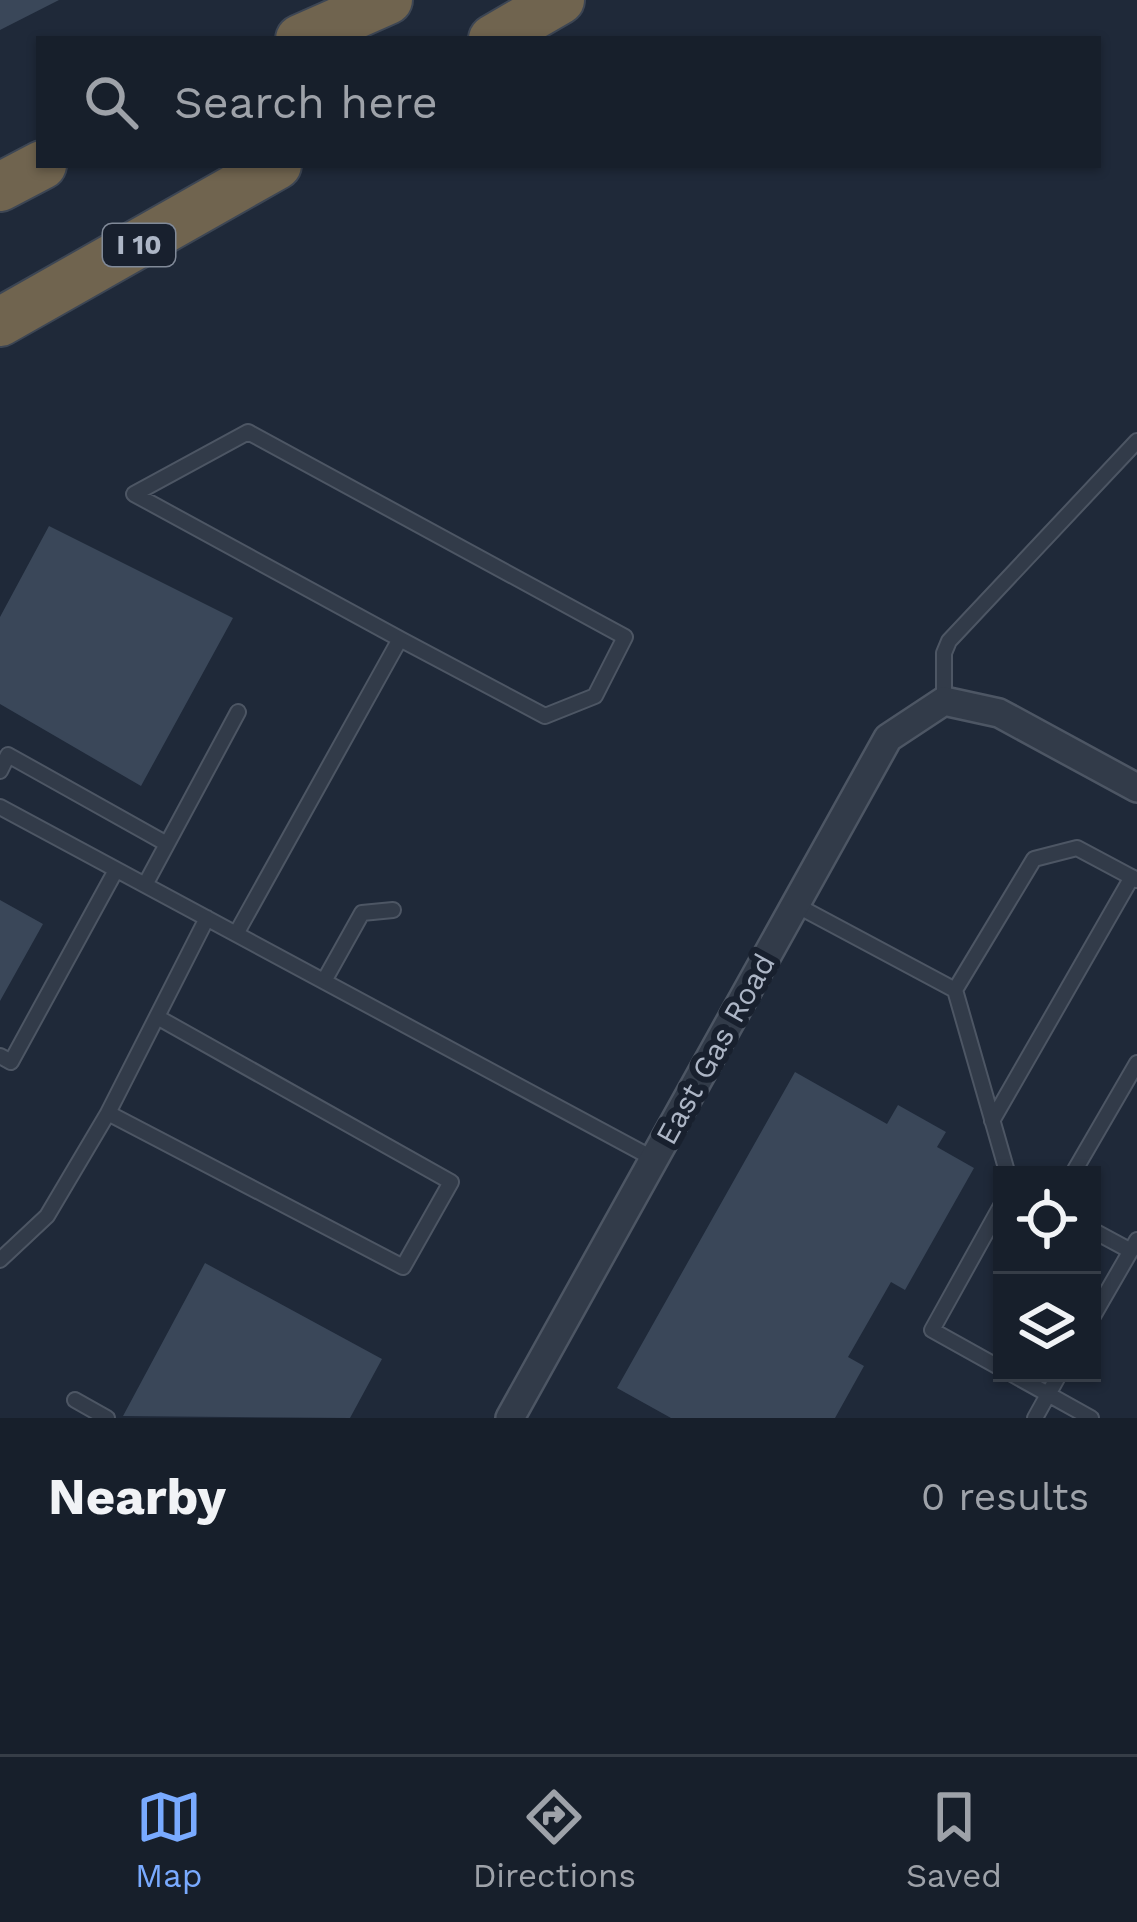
<!DOCTYPE html>
<style>
:root{--surface:#171f2b;--page:#202733;--text:#f1f3f6;--muted:#9ea2a9;--line:#363d47;--accent:#79aaff}
body{margin:0;font-family:"Work Sans",sans-serif;background:var(--page);color:var(--text)}
.controls{position:absolute;right:36px;bottom:36px;display:grid;overflow:hidden;border-radius:0px;box-shadow:0 3px 9px #0004}
.controls button{width:108px;height:108px;display:grid;place-items:center;padding:0;border:0;border-bottom:3px solid var(--line);background:var(--surface);color:var(--text);font:60px sans-serif}
.list{margin:0;padding:0;list-style:none}
h2{display:flex;justify-content:space-between;align-items:center;height:156px;margin:0;padding:0 48px;font-size:51px}
h2 small{font-size:39px;font-weight:400;color:var(--muted)}
.icon{flex:none;width:66px;height:66px;fill:none;stroke:currentColor;stroke-width:2;stroke-linecap:round;stroke-linejoin:round}
.map{position:relative;flex:none;width:1137px;height:1418px;overflow:hidden}
.search{position:absolute;background:var(--surface);box-shadow:0 3px 9px #0004;left:36px;right:36px;top:36px;height:132px;display:flex;align-items:center;gap:30px;box-sizing:border-box;padding:0 42px;border-radius:0px;color:var(--muted);font-size:45px}
.sheet{height:336px;background:var(--surface)}
nav{display:flex;justify-content:space-around;align-items:center;box-sizing:border-box;height:168px;border-top:3px solid var(--line);background:var(--surface);font-size:33px;color:var(--muted)}
nav a{display:grid;justify-items:center;gap:6px}
nav .on{color:var(--accent)}
.map>svg:first-child{display:block}
.building{fill:#3a4759}
.lines{fill:none;stroke-linecap:round;stroke-linejoin:round}
.lane-casing{stroke:#4d5664;stroke-width:18}
.street-casing{stroke:#4d5664;stroke-width:32}
.highway-casing{stroke:#3d4654;stroke-width:52}
.lane{stroke:#323b49;stroke-width:14}
.street{stroke:#323b49;stroke-width:27}
.highway{stroke:#70644f;stroke-width:48}
.labels{text-anchor:middle;dominant-baseline:central;stroke-width:12;stroke-linejoin:round;paint-order:stroke}
.shield{fill:#18202e;stroke:#808998;stroke-width:3}
.shield-label{font-size:27px;font-weight:bold;fill:#adb6c6}
.street-label{font-size:30px;fill:#adb6c6;stroke:#18202e}
</style>
<div class="map">
<svg width="1137" height="1418" viewBox="0 0 1137 1418">
<rect width="100%" height="100%" fill="#1f2939"/>
<path class="building" d="M0,0H59L0,30Z
M49,526L233,618L141,786L0,704V617Z
M0,900L43,924L0,1001Z
M795,1072L887,1124L898,1105L946,1132L937,1147L974,1168L905,1290L891,1282L848,1357L864,1366L835,1418H671L617,1388Z
M205,1263L382,1359L350,1418L123,1416Z"/>
<g class="lines">
<defs>
<path id="lane" d="M944,701V653L949,641L1137,441
M0,771L8,755L167,844
M0,807L654,1159
M145,885L238,712
M796,905L955,990
M236,934L400,639L545,716L595,696L625,637L248,432L134,494L400,639
M324,981L362,913L393,910
M0,1056L11,1062L116,870
M108,1113L207,918
M992,1121L1132,877
M1008,1175L955,990L1034,859L1077,848L1137,880
M1072,1175L1137,1063
M1002,1204L932,1330L1002,1369
M1092,1230L1131,1251
M0,1260L47,1216L108,1113L403,1267L451,1182L157,1017
M1092,1318L1137,1240
M1010,1373L1091,1418
M75,1400L107,1418
M1035,1418L1060,1373"/>
<path id="street" d="M510,1418L888,738L944,701L999,713L1137,788"/>
<path id="highway" d="M300,39L388,0
M493,39L560,0
M0,187L42,165
M0,322L277,165"/>
</defs>
<use href="#lane" class="lane-casing"/>
<use href="#street" class="street-casing"/>
<use href="#highway" class="highway-casing"/>
<use href="#lane" class="lane"/>
<use href="#street" class="street"/>
<use href="#highway" class="highway"/>
</g>
<g class="labels">
<rect class="shield" x="103" y="224" width="72" height="42" rx="9"/>
<g class="shield-label">
<text x="139" y="245">I 10</text>
</g>
<g class="street-label">
<text transform="translate(715 1049) rotate(-61)">East Gas Road</text>
</g>
</g>
</svg>
<div class="controls">
<button><svg class="icon" aria-label="locate" viewBox="0 0 24 24"><circle cx="12" cy="12" r="6"/><path d="M12 2v4M12 18v4M2 12h4M18 12h4"/></svg></button>
<button><svg class="icon" aria-label="layers" viewBox="0 0 24 24"><path d="M12 4l9 5-9 5-9-5zM3 14l9 5 9-5"/></svg></button>
</div>
<div class="search"><svg class="icon" aria-label="search" viewBox="0 0 24 24"><circle cx="10" cy="10" r="6"/><path d="M15 15l6 6"/></svg>Search here</div>
</div>
<section class="sheet">
<h2>Nearby<small>0 results</small></h2>
<ul class="list">
</ul>
</section>
<nav>
<a class="on"><svg class="icon" aria-label="map" viewBox="0 0 24 24"><path d="M3 6l6-2 6 2 6-2v14l-6 2-6-2-6 2zM9 4v14M15 6v14"/></svg>Map</a>
<a><svg class="icon" aria-label="directions" viewBox="0 0 24 24"><path d="M12 3l9 9-9 9-9-9zM9 14v-3h6M13 9l2 2-2 2"/></svg>Directions</a>
<a><svg class="icon" aria-label="saved" viewBox="0 0 24 24"><path d="M7 4h10v16l-5-4-5 4z"/></svg>Saved</a>
</nav>
